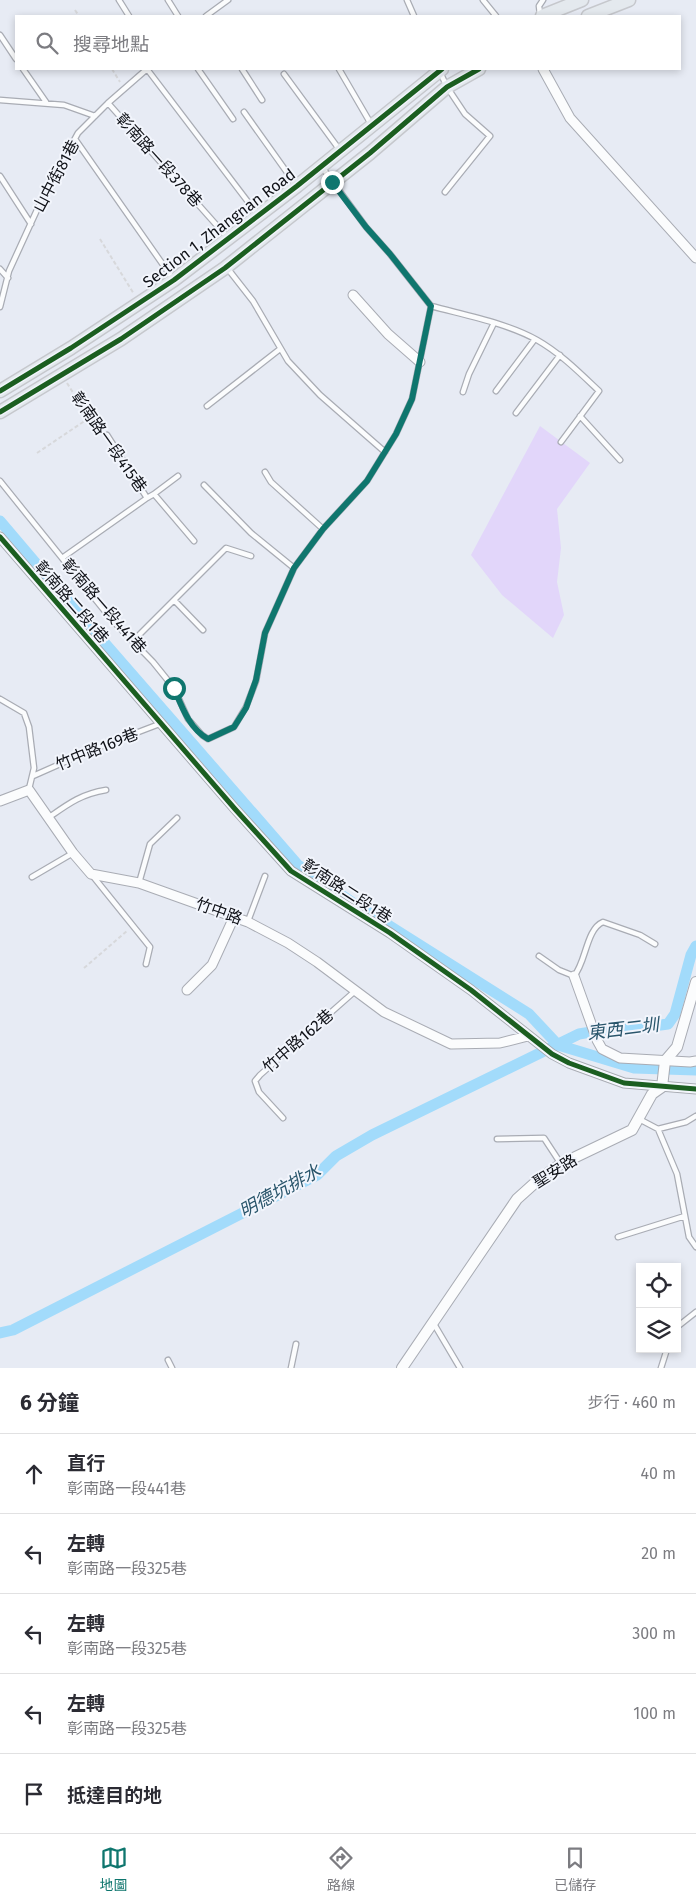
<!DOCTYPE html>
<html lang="zh-TW">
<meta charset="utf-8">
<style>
:root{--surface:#fff;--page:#f2f2f3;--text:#2b2b33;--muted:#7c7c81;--line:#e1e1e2;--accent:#0f766e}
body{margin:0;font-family:"Fira Sans","Noto Sans TC",sans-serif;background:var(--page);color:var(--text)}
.controls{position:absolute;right:15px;bottom:15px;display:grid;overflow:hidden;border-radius:0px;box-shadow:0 2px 8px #0003}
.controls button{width:45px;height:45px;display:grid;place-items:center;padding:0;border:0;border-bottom:1px solid var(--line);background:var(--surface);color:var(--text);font:25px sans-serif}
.stop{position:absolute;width:15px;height:15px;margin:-11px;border:4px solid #0f766e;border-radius:50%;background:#fff}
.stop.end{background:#0f766e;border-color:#fff;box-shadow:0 1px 5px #0008}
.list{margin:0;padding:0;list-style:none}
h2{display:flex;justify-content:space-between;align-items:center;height:65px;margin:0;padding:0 20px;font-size:21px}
h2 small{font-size:16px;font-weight:400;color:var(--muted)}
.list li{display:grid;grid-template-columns:32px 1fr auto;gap:15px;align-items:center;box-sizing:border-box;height:80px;padding:0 20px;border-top:1px solid var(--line)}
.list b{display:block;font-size:19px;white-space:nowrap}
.list p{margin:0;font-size:16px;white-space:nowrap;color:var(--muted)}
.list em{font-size:16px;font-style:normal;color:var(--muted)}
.icon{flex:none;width:28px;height:28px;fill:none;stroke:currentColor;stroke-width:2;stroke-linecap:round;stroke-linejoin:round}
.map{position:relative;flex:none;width:696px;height:1368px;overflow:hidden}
.search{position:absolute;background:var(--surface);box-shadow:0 2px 8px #0003;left:15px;right:15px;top:15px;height:55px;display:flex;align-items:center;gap:12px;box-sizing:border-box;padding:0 18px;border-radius:0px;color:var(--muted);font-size:19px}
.sheet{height:465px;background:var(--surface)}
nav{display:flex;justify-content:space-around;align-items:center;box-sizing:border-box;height:70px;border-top:1px solid var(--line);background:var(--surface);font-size:14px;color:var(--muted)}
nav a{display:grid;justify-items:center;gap:2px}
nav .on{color:var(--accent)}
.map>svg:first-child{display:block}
.green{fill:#e2d6fa}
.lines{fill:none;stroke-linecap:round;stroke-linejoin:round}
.canal{stroke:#a2dbfb;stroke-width:11}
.service-casing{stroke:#a9acb4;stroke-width:7}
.minor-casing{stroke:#a9acb4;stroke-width:11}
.tertiary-casing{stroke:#a9acb4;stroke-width:12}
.primary-casing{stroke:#c6c8cd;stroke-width:15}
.path{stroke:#d7d8db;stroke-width:2;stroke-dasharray:4 2.5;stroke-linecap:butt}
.service{stroke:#fbfcfd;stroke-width:4.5}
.minor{stroke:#fbfcfd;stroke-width:9}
.tertiary{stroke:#fbfcfd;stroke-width:10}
.primary{stroke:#e4e9ee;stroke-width:12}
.cycleway-casing{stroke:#f2f5fc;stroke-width:8}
.cycleway{stroke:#1b5e20;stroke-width:5}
.route{stroke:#0f766e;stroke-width:6}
.labels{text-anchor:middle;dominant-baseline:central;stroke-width:4;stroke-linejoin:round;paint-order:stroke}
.street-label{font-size:16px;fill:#0f1117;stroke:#f2f5fc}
.water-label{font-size:18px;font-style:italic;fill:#29556b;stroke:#f2f5fc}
</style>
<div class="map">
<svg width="696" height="1368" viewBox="0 0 696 1368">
<rect width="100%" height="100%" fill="#e7ebf4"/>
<path class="green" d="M540,426L590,463L557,509L561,548L557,582L564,615L553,638L502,595L471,555Z"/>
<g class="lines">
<path class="canal" d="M0,521L62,594L298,865L353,903L529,1014L558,1045L634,1068L696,1070
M0,1333L13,1330L317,1175L336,1156L372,1135L579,1034C608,1029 638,1028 668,1024L675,1014L691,955L696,946"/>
<defs>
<path id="service" d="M119,0L129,16
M168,0L178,16
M407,0L414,16
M483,0L496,16
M540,15L539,6L543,0
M206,16L228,0
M0,35L16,59
M23,69L46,102
M147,69L258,215
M198,69L233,119
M242,69L262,100
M339,69L371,124
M440,72L447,87L465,114L490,136L445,192
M284,74L339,149
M0,100L64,105L95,116
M108,103L228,238
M244,112L296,185
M75,139L173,279
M0,176L31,224
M0,269L8,278
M228,269L253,301L288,361L320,395L385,452
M431,306C464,315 507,323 537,340C560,353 579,372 599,391L561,442
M0,307L9,271L42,199L78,133L108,103L147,69
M496,391L535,339
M463,392L469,374L494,323
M207,406L280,349
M516,413L560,355
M580,416L620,460
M265,472L271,482L323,529
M0,481L112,620L153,662L174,688L188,719L202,735L208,739L234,727L246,707L256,681L265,633L294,568L323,529L367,481L396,434L412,399L431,306L390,254L366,227L322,167
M204,485L251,533L294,568
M154,494L178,476
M147,498L154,494L194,541
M62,558L147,498L107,435
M174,600L203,630
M133,641L226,548L251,556
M0,699L24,713L29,727L34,768L29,789
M33,776L94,749L162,723
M48,818C68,804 81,794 106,790
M92,875L150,947L146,964
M32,877L73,853
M139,883L150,844L177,818
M248,921L265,876
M539,956L559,970L574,976C586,963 586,929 603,922L640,935L655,944
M283,1118L259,1092L255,1081L260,1075L354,992
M639,1119L658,1129L677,1174L689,1237L696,1247
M658,1129L686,1122L696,1116
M497,1139L544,1138L561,1164
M618,1237L685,1216
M434,1324L460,1368
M677,1327L696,1312
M168,1360L172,1368
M291,1368L296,1344
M661,1368L667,1349"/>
<path id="minor" d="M543,69L570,118L696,258
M353,295L388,334L420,362
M0,537L235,809L291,871L390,933L471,990L552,1054L569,1063L624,1083L696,1089
M0,801L29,790L73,853L91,874L139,883L248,922L288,943L317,962L384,1012L451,1044L500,1043L528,1036
M574,976L597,1040L602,1049L620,1058L690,1062L696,1061
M187,990L212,965L234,917"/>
<path id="tertiary" d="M402,1368L517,1199L537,1181L561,1164L632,1130L652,1094L662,1087L665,1061L677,1047L696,982"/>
<path id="primary" d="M542,16L582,0
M588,16L629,0
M0,391L71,348L174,280L297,186L442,69
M0,412L121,339L225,268L370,153L447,87L479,69"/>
</defs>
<use href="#service" class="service-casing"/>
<use href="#minor" class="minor-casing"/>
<use href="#tertiary" class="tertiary-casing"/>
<use href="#primary" class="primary-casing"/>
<path class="path" d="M75,10L79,16
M112,69L120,82
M100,239L134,294
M67,383L89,418L101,429
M37,453L89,418
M84,968L128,930"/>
<use href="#service" class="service"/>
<use href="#minor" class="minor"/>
<use href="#tertiary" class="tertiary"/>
<use href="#primary" class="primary"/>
<defs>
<path id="cycleway" d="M0,391L71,348L174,280L297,186L442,69
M0,412L121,339L225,268L370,153L447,87L479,69
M0,537L235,809L291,871L390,933L471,990L552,1054L569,1063L624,1083L696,1089"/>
</defs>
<use href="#cycleway" class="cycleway-casing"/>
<use href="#cycleway" class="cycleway"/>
</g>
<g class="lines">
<path class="route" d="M174,688C182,707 189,728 208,739L234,727L246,708L256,680L265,633L294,568L323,529L367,481L396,434L412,399L431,306L390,254L366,227L332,182"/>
</g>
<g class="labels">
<g class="street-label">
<text transform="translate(159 160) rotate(48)">彰南路一段378巷</text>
<text transform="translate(56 176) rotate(-62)">山中街81巷</text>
<text transform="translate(219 228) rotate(-37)">Section 1, Zhangnan Road</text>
<text transform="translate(109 442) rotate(55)">彰南路一段415巷</text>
<text transform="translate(72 602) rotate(49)">彰南路二段1巷</text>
<text transform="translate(104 606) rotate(49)">彰南路一段441巷</text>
<text transform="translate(97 749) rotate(-22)">竹中路169巷</text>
<text transform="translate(347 891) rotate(33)">彰南路二段1巷</text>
<text transform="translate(219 911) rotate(20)">竹中路</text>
<text transform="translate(298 1041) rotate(-41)">竹中路162巷</text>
<text transform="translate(555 1171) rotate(-32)">聖安路</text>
</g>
<g class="water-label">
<text transform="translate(623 1029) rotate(-7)">東西二圳</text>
<text transform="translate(280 1191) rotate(-29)">明德坑排水</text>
</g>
</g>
</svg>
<div class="controls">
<button><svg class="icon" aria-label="locate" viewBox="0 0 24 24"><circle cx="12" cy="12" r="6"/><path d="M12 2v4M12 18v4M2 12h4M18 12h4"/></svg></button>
<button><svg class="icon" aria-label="layers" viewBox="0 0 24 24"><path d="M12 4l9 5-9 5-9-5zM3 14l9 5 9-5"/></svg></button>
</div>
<div class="stop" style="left:174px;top:688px"></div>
<div class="stop end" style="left:332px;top:182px"></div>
<div class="search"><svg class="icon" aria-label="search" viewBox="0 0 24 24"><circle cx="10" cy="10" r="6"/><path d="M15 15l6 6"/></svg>搜尋地點</div>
</div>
<section class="sheet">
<h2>6 分鐘<small>步行 · 460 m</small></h2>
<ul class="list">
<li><svg class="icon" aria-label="ahead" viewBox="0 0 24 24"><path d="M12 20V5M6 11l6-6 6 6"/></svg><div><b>直行</b><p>彰南路一段441巷</p></div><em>40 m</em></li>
<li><svg class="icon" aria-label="left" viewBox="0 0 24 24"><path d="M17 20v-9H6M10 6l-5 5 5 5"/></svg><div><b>左轉</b><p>彰南路一段325巷</p></div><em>20 m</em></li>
<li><svg class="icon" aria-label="left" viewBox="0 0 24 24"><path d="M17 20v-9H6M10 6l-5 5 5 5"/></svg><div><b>左轉</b><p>彰南路一段325巷</p></div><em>300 m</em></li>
<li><svg class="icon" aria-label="left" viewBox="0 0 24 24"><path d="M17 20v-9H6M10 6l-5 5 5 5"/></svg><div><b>左轉</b><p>彰南路一段325巷</p></div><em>100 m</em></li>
<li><svg class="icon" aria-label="arrive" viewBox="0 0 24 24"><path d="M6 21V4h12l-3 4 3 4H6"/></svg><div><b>抵達目的地</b></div></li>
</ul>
</section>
<nav>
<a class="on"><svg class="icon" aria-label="map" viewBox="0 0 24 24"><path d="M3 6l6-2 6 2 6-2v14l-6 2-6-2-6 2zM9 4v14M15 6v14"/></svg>地圖</a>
<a><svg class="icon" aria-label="directions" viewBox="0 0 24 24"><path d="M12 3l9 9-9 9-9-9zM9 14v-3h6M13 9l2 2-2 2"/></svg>路線</a>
<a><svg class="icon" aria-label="saved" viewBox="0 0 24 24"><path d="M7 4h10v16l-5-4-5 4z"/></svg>已儲存</a>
</nav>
